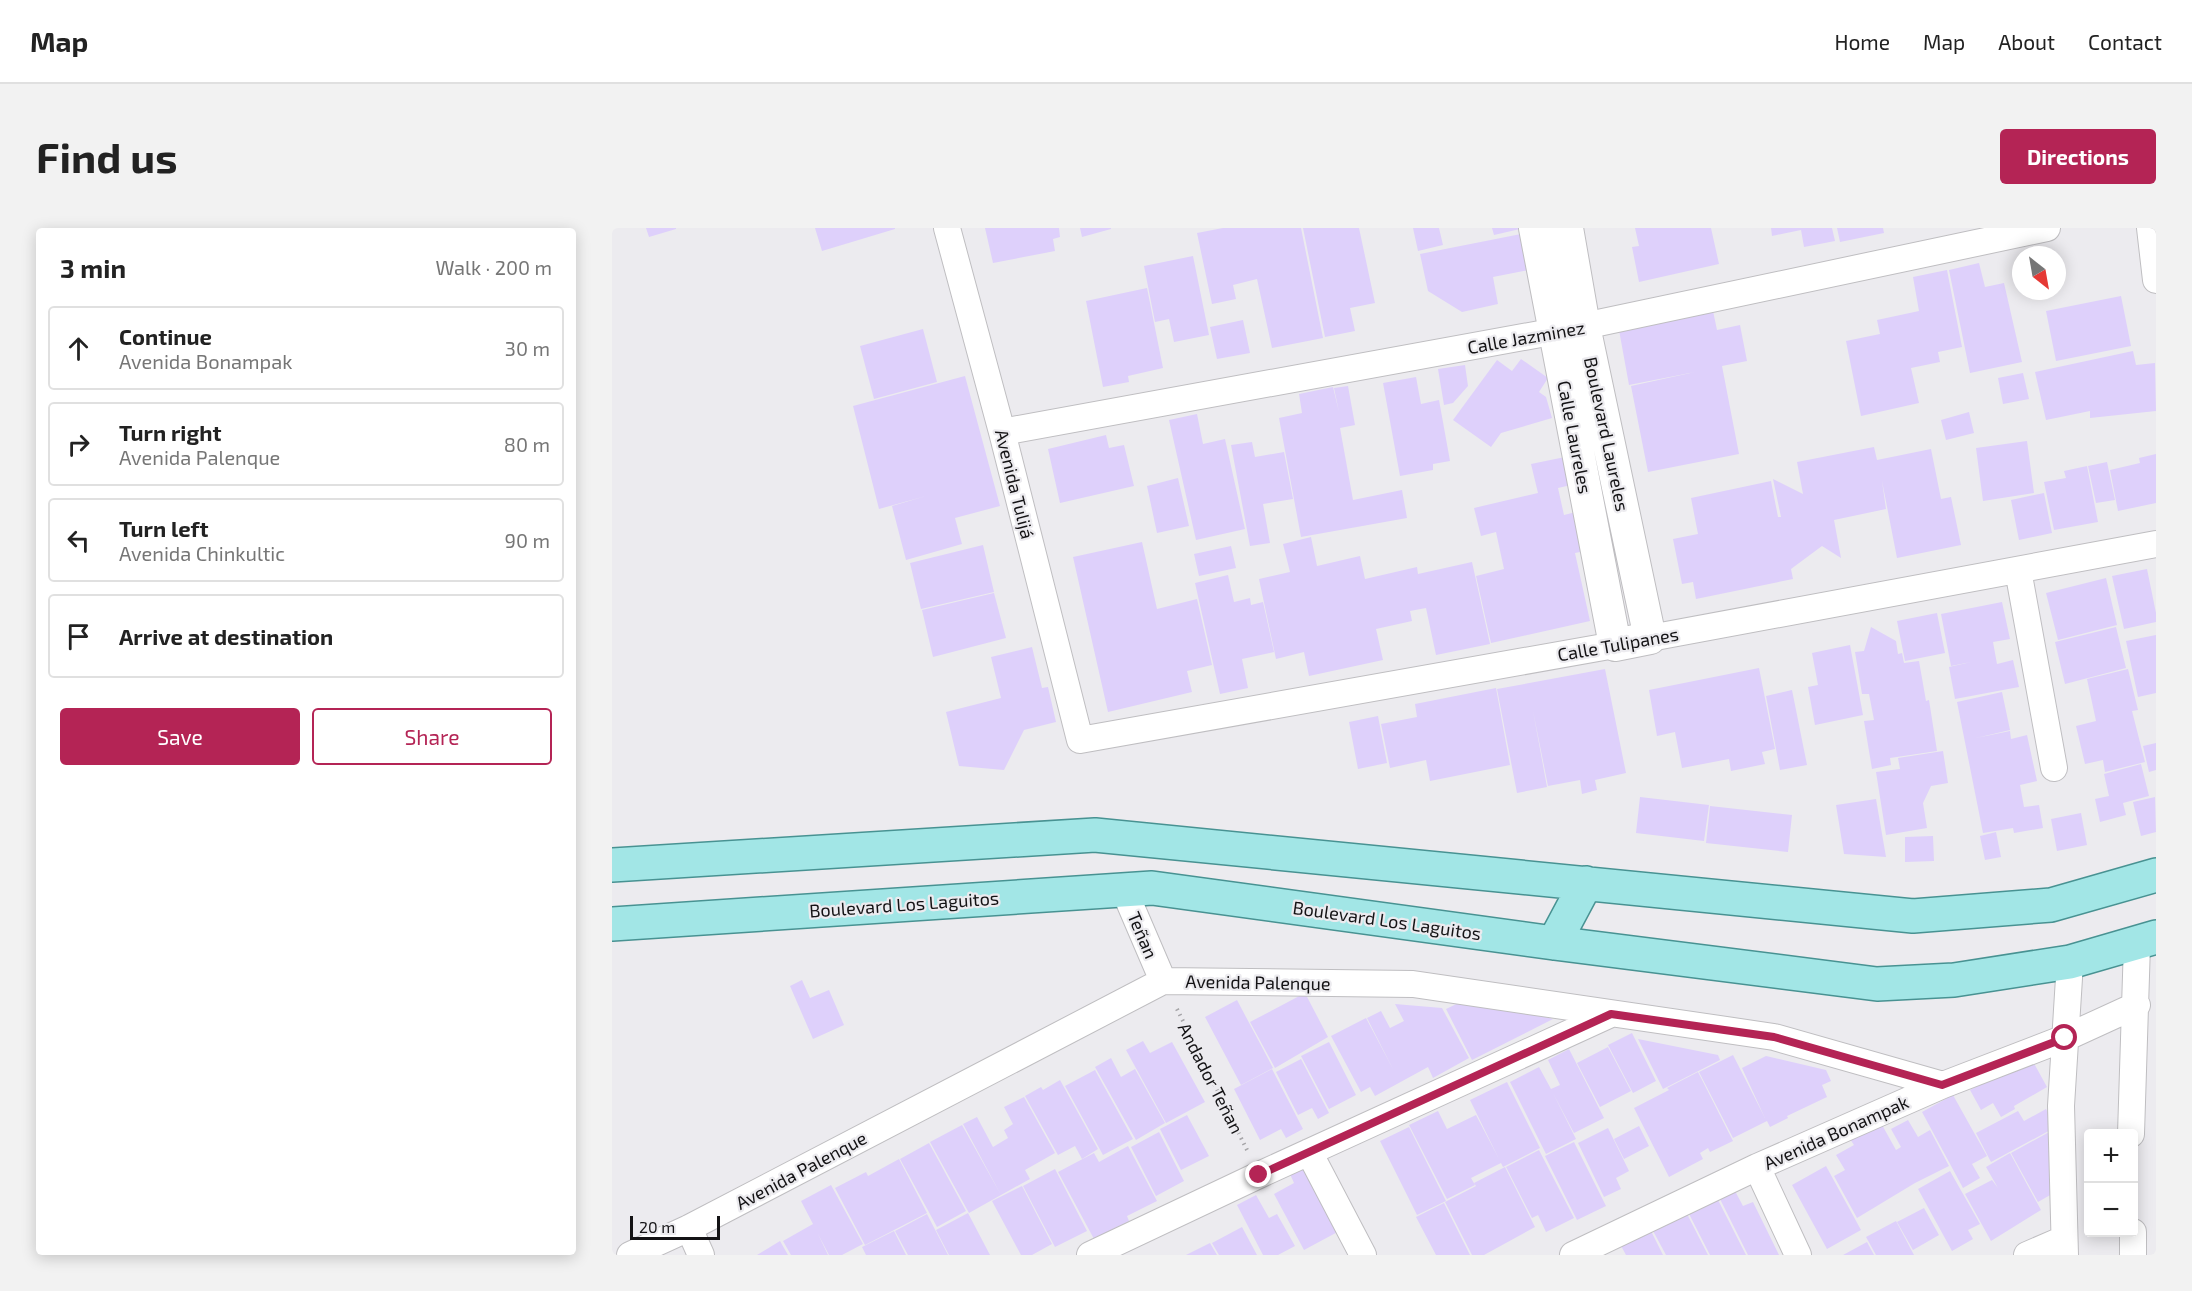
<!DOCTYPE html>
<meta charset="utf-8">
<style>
:root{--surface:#fff;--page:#f2f2f2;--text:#222;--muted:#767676;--line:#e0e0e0;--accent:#b42455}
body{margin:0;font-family:"Exo 2",sans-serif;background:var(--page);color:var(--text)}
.controls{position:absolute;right:18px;bottom:18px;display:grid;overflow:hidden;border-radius:6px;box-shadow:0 3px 15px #0003}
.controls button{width:54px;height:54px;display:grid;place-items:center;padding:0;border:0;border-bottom:2px solid var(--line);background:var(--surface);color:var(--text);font:30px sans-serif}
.compass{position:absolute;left:1400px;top:18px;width:54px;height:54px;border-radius:50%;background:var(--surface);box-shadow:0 3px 15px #0003;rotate:149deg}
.scale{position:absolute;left:18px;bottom:15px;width:90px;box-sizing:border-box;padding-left:6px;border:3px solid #141315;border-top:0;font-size:16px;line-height:21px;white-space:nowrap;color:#141315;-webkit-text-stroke:4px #ecebef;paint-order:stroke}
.stop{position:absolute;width:18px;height:18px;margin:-14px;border:4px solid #b42455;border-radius:50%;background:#fff}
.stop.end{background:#b42455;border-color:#fff;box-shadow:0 2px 6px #0008}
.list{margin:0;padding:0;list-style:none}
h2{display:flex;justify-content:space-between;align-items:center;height:78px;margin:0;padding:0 24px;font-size:26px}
h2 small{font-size:20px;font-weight:400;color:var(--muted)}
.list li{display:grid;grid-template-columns:39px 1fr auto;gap:18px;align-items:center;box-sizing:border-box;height:84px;margin:0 12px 12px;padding:0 12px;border:2px solid var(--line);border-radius:6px}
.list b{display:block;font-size:22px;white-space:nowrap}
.list p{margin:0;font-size:20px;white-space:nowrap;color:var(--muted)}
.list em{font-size:20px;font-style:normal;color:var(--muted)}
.actions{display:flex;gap:12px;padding:18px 24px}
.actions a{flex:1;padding:14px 0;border:2px solid var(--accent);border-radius:6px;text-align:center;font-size:21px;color:var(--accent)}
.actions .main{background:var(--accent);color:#fff}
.icon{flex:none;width:33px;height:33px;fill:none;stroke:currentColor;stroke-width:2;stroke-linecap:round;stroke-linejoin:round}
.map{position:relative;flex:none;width:1544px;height:1027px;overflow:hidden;border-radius:6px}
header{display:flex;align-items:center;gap:36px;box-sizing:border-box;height:84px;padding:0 30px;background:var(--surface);border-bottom:2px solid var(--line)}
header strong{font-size:28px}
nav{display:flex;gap:33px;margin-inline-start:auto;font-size:21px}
.intro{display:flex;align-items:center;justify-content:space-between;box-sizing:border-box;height:144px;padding:0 36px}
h1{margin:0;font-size:42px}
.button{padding:15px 27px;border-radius:6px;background:var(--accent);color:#fff;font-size:21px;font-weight:700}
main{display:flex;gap:36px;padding:0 36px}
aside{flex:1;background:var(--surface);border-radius:6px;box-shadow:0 3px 15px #0003}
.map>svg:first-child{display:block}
.building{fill:#ded0fb}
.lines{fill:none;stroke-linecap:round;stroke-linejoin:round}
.minor-casing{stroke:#bfbec1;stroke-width:28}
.tertiary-casing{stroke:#bfbec1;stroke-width:34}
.primary-casing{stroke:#489292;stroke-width:36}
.path{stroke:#a6a5a8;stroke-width:4;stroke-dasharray:1.5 4.5;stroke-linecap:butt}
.minor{stroke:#fff;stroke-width:26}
.tertiary{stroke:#fff;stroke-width:32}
.primary{stroke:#a2e6e6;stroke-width:33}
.route{stroke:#b42455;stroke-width:8}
.labels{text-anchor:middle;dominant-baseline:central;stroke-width:4.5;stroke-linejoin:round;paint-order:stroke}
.street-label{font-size:18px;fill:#141315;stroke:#ecebef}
</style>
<header>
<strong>Map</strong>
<nav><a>Home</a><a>Map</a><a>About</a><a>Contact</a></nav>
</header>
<div class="intro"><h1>Find us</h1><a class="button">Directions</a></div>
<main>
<aside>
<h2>3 min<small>Walk · 200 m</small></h2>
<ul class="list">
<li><svg class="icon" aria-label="ahead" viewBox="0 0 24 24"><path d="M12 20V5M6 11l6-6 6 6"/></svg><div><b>Continue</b><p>Avenida Bonampak</p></div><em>30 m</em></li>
<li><svg class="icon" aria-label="right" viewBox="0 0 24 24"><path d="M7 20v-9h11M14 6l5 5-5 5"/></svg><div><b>Turn right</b><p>Avenida Palenque</p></div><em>80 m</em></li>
<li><svg class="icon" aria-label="left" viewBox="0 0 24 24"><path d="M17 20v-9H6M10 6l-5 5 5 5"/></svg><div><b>Turn left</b><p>Avenida Chinkultic</p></div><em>90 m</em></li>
<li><svg class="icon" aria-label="arrive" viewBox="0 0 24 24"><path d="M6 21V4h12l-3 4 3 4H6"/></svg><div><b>Arrive at destination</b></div></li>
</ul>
<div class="actions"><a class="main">Save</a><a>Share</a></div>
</aside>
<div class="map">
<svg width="1544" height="1027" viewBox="0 0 1544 1027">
<rect width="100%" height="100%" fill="#ecebef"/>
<path class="building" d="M34,0H64V1L37,9Z
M203,0H283V1L210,23Z
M373,0H447L448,9L441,11L443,23L381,35Z
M468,0H499V1L470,9Z
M611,0H689L711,110L660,120L645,51L621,57L624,71L600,76L585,5Z
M691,0H747L763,75L738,80L743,103L713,109Z
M801,0H827L831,17L806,23Z
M880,0H908V1L882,7Z
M1023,0H1099L1107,36L1027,54L1020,19L1027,18Z
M1159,0H1220L1223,13L1192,19L1189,2L1160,8Z
M1225,0H1271L1272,5L1228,14Z
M914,5L922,41L881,49L886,76L850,84L816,63L808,26Z
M581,28L597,107L562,114L557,91L543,94L532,38Z
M1367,35L1373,59L1392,55L1410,134L1358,145L1337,42Z
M1335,42L1350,119L1326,124L1328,134L1299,140L1307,175L1249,188L1234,113L1268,106L1265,92L1307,83L1301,49Z
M535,60L551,140L516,148L517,154L491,159L474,73Z
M1509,68L1519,118L1444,133L1434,83Z
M1101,83L1105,102L1128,97L1135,133L1110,138L1127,226L1036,244L1019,158L1083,144L1017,157L1007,102Z
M631,92L638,125L605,131L598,99Z
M311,101L325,154L262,171L248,118Z
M1521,123L1524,137L1543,135L1544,183L1478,190V183L1434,192L1423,144Z
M909,131L936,150L927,164L934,169L940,190L889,205L879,219L841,192L885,132L900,143Z
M853,137L856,158L841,175L832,177L826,141Z
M1411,145L1417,171L1391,176L1386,150Z
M353,148L388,278L343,290L350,316L294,332L280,278L314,268L267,281L241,178Z
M804,149L809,176L827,172L838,233L821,236V242L788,248L771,155Z
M736,158L743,197L728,200L741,272L790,262L795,290L689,309L667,190L690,185L687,166L721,159L727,184L722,160Z
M1357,184L1362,205L1334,212L1329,192Z
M585,186L591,216L613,211L633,301L584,312L557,192Z
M494,207L497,220L512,217L522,258L448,275L436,221Z
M1415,213L1422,265L1371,273L1364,220Z
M640,214L643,229L672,224L681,271L651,276L658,315L638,318L619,217Z
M1262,219L1265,232L1319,221L1329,271L1339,269L1349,317L1285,330L1270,253L1274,281L1222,292L1229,330L1210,318L1179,341L1181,351L1084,371L1081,354L1070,356L1061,311L1086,306L1079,270L1159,253L1166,289H1169L1161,251L1191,266L1185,234Z
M1544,226V275L1506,283L1498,242L1528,235L1527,230Z
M953,229L959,257L946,260L952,287L964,284L973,323L963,325L978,393L879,415L864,348L892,341L884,304L869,308L862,280L926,265L919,236Z
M1495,234L1503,272L1484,275L1476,238Z
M1475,238L1486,294L1442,302L1432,254L1454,250L1452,243Z
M566,250L577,298L545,305L535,258Z
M1432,265L1440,305L1407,312L1399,272Z
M699,309L705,338L748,328L753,351L805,339L806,346L860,334L878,416L824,427L814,380L798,383L800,393L764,401L771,432L697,448L692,424L664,431L647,351L678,344L671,316Z
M530,314L545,381L585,371L600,437L575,443L580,464L496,484L461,329Z
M371,317L382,364L309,381L298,335Z
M619,318L624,340L587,348L582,326Z
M1535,341L1544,385V394L1512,401L1500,348Z
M616,347L622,374L638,370L639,377L651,374L662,424L630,431L636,460L608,466L583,355Z
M1494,350L1505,397L1446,412L1434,365Z
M382,365L394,410L321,429L310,382Z
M1390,374L1398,411L1381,414L1385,436L1401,432L1407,459L1343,471L1337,439L1359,434L1339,438L1329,386Z
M1325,385L1333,425L1293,433L1285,393Z
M1259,399L1284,413L1286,426L1290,425L1292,435L1307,433L1314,473L1317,472L1325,523L1278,530L1279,537L1260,541L1252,493L1262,492L1257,466H1250L1243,424L1252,423Z
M1504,399L1514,440L1453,456L1443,414Z
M1544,407V465L1526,469L1514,413Z
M1238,417L1251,487L1203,497L1196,459L1206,457L1200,425Z
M420,419L430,460L436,459L444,494L412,502L392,542L347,538L334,484L389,470L379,429Z
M1147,440L1163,521L1150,524L1153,536L1119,543L1117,531L1070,540L1063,504L1045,508L1037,462Z
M993,441L1014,545L983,552L985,562L970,566L968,552L936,558L921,483L935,559L905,565L885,461Z
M1516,441L1526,482L1520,483L1533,534L1493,544L1491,532L1473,536L1464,498L1484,493L1475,451Z
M884,460L898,537L818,553L814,532L778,540L769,496L805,489L803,476Z
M1180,462L1195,537L1168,542L1154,468Z
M1390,464L1398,502L1364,510L1398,503L1399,511L1415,507L1425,553L1408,557L1412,579L1427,577L1431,600L1402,605L1401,600L1371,605L1345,474Z
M766,488L775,535L746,541L737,494Z
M1544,515V542L1537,544L1531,518Z
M1331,523L1336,555L1319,558L1311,575L1315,600L1274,607L1264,544L1288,541L1286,530Z
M1529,536L1537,568L1511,575L1514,587L1488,594L1483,571L1497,568L1492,546Z
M1028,569L1097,577L1092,613L1024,605Z
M1543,569L1544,604L1529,608L1521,574Z
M1264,571L1274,629L1232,626L1224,577Z
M1098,578L1180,587L1176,624L1094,615Z
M1469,585L1475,617L1445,623L1439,591Z
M1384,604L1389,629L1373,632L1368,608Z
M1321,608L1322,633L1293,634V609Z
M190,752L198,770L217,762L232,797L201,811L178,758Z
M693,765L716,809L663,840L638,794Z
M859,769L941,791L860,832L834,781Z
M625,772L661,840L629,857L593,789Z
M783,776L830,780L857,830L821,850L816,839L763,868L758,859L749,864L719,808L754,790L782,843L755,790L769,783L778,800L792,793Z
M1020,805L1044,853L1021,865L996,817Z
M1026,811L1106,827L1108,832L1051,861Z
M531,813L538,825L560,814L593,874L554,895L514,822Z
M717,814L744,867L717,881L689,828Z
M996,819L1019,863L988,879L965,835Z
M957,821L992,890L962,905L941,865L964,911L934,926L898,854L927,839L939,861L948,857L936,832Z
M1121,827L1153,890L1130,840L1154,828L1214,842L1219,853L1210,857L1215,869L1175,888L1176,890L1158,899L1155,893L1121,910L1087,844Z
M499,830L509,849L523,841L553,895L524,912L483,839Z
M1419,830L1435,859L1402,878L1403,881L1389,889L1381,875L1369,882L1358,862L1379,851L1380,853Z
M689,831L717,885L706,891L700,880L686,887L664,844Z
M660,841L691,901L674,910L669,901L648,912L622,861Z
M483,842L521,911L491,927L453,858Z
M1086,844L1121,913L1098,924L1096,920L1088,925L1091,931L1057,949L1022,880L1057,862L1055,860Z
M448,852L486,921L470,931L463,918L446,927L413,868L429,859L431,862Z
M895,854L928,920L891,939L889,935L859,950L863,957L835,971L797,897L826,883L835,901L864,887L887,931L858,872Z
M1341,867L1375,928L1360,936L1368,950L1351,960L1310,884Z
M412,869L443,925L413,942L418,951L389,967L351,896L365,889L381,919L396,910L392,902L401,896L392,879Z
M1434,881L1444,899L1379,934L1364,905L1406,883L1412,893Z
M575,887L597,928L569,942L548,901Z
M1296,892L1306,909L1318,902L1337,938L1303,955L1245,990L1222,948L1233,942L1224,927L1242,917L1238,911L1269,895L1284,922L1289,919L1279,901Z
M350,897L389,967L357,985L318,914Z
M1027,898L1037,918L1012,931L1002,911Z
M797,899L834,973L805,987L768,913Z
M996,900L1017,943L1004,950L1009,961L992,969L966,915Z
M1439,903L1440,966L1426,974L1399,925Z
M547,904L572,953L544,968L519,919Z
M962,914L994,978L965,992L933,928Z
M317,915L354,983L325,999L288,931Z
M516,918L545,973L515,988L517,993L482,1011L446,944L482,925L487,934Z
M927,922L962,990L934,1004L926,987L920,990L894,939Z
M1398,925L1429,982L1379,1013L1353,966L1380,952L1386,960L1374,939Z
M287,931L315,985L253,1017L223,960L254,944L256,948Z
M699,936L733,1000L692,1022L662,966L682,955L678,946Z
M1214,938L1249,1002L1215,1021L1180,957Z
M893,939L923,999L872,1027H860L833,974L864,958L862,955Z
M443,941L475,1003L443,1019L411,958Z
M1338,943L1368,996L1356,1002L1361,1011L1340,1023L1306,961Z
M219,957L251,1016L230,1027H217L206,1006L216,1027H179L171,1013L201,996L189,973Z
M410,958L440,1016L420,1027H409L380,973Z
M1123,963L1131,978L1141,974L1167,1027H1136L1108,971Z
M644,967L657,990L665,986L683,1018L666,1027H651L625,977Z
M1104,968L1134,1027H1098L1075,982Z
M832,975L858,1027H824L804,989Z
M1312,980L1327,1007L1301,1022L1285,994Z
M1074,984L1096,1027H1054L1040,1001Z
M356,985L378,1027H337L324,1002Z
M315,986L336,1027H296L283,1003Z
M1284,993L1302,1027H1264L1254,1009Z
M630,999L645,1027H607L600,1015Z
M1038,1001L1051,1027H1014L1008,1016Z
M282,1003L294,1027H254L250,1019Z
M168,1013L176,1027H145Z
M1255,1014L1262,1027H1231Z
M598,1015L605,1027H574Z"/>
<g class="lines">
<defs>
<path id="minor" d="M335,0L390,204L468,512L1003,417
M1538,0L1544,52
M390,204L972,98L1435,0
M1406,342L1442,540
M1038,410L1544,316
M512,662L551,753
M1519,906L1525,716
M697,924L751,1027
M1145,939L1186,1027
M77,1000L89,1027
M1521,1004V1027
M18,1027L77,1000L551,753L801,756L1162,809L1331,857
M478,1027L647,947L999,786
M961,1027L1145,939L1331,857L1453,810L1525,777
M1415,1027L1452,1011
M1453,1027L1449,878L1458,734"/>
<path id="tertiary" d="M923,0L1003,417L1038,410L972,98L955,0"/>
<path id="primary" d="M0,637L483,607L1301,688L1439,677L1544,647
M0,696L540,660L942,715L1265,756L1342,752L1458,734L1544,709
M942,715L974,655"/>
</defs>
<use href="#minor" class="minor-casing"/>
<use href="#tertiary" class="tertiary-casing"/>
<use href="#primary" class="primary-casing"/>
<path class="path" d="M565,781L635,922"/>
<use href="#minor" class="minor"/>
<use href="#tertiary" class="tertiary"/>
<use href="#primary" class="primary"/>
</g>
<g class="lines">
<path class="route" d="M647,947L999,786L1162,809L1330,857L1453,810"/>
</g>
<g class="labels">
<g class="street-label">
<text transform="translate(914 109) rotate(-10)">Calle Jazminez</text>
<text transform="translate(995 206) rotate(78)">Boulevard Laureles</text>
<text transform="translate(963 209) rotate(79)">Calle Laureles</text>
<text transform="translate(403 256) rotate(76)">Avenida Tulijá</text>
<text transform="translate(1006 416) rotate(-10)">Calle Tulipanes</text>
<text transform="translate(292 676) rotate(-4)">Boulevard Los Laguitos</text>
<text transform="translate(775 692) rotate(8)">Boulevard Los Laguitos</text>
<text transform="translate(531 707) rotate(67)">Teñan</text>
<text transform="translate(646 754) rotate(1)">Avenida Palenque</text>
<text transform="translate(599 850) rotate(63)">Andador Teñan</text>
<text transform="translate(1224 904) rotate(-24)">Avenida Bonampak</text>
<text transform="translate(189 942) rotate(-28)">Avenida Palenque</text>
</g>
</g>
</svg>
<div class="controls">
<button>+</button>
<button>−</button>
</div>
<svg class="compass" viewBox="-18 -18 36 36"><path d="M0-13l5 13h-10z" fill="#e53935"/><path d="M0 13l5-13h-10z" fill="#767676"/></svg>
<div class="scale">20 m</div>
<div class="stop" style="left:1453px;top:810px"></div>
<div class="stop end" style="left:647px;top:947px"></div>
</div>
</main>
